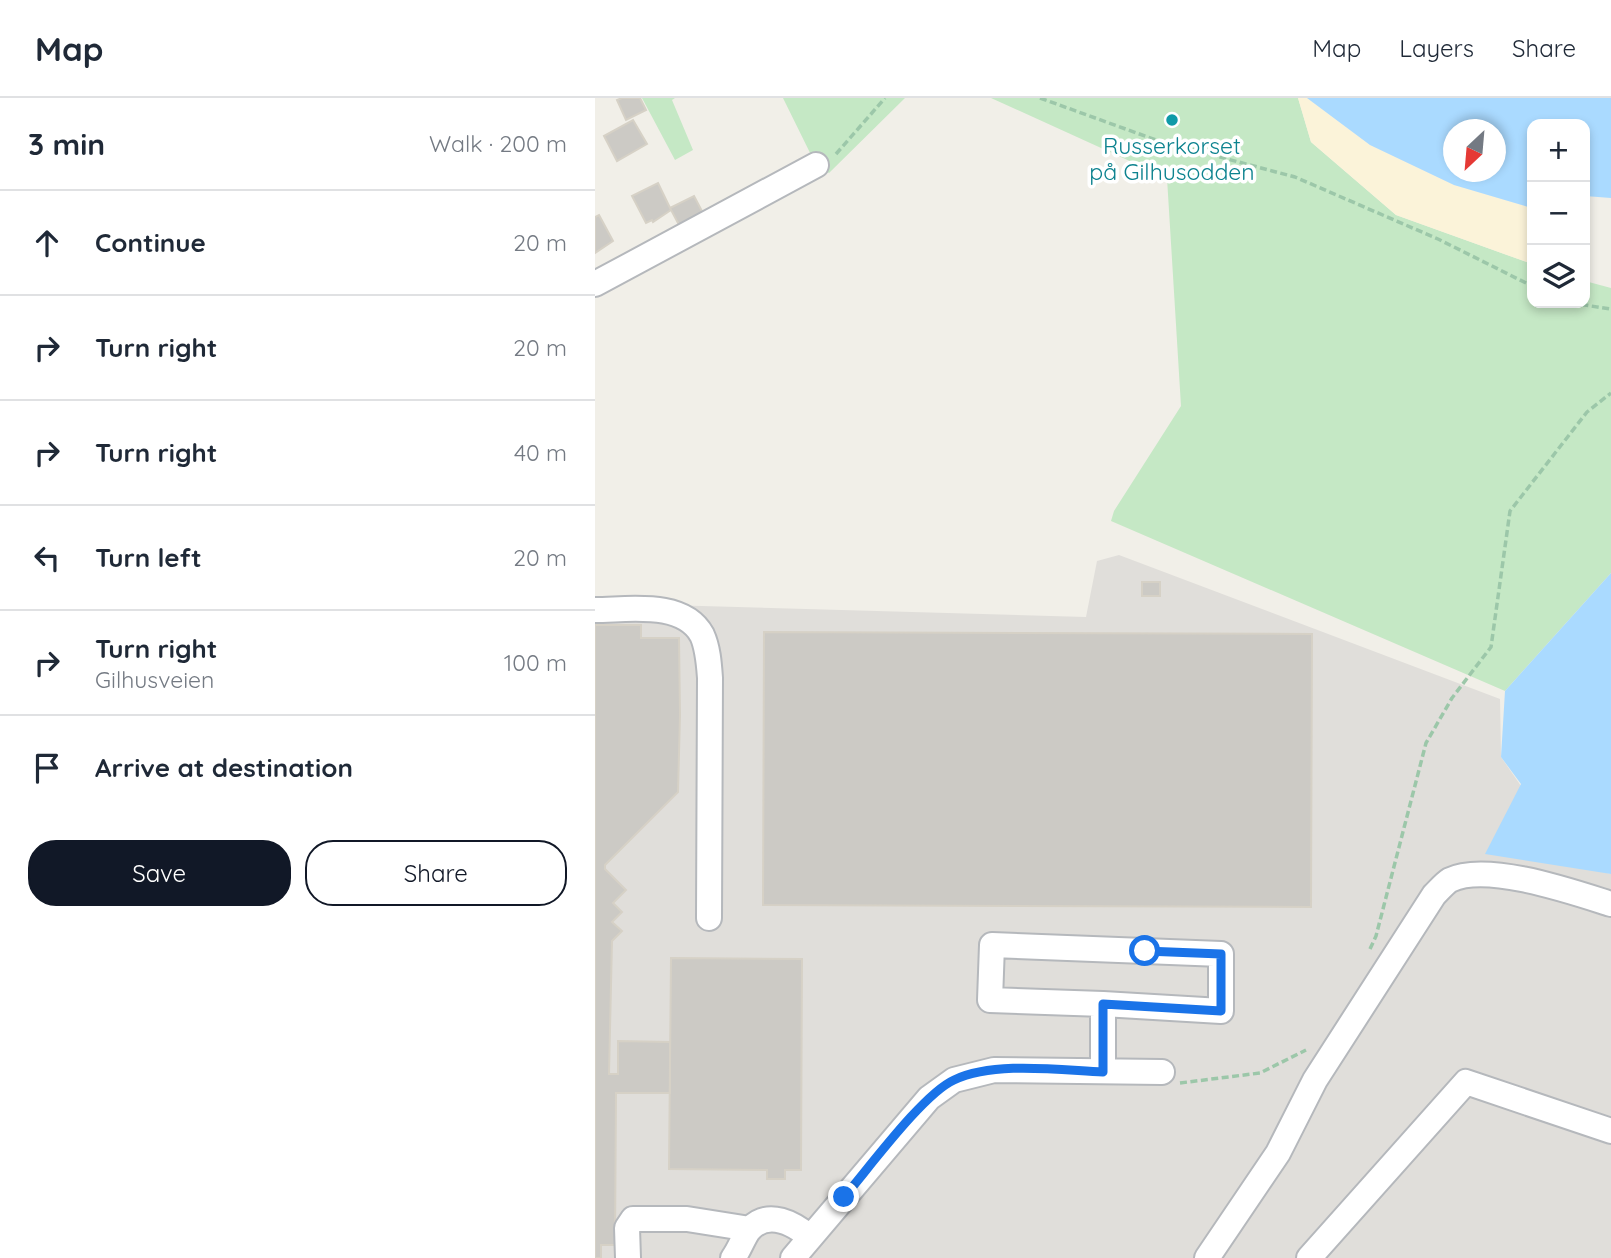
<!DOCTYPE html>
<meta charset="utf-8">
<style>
:root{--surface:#fff;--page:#f6f6f7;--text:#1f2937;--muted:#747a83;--line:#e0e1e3;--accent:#111827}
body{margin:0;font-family:Quicksand,sans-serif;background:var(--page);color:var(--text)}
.controls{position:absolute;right:21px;top:21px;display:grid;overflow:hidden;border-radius:14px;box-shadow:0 4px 10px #0003}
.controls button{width:63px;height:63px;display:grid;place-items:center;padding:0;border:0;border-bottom:2px solid var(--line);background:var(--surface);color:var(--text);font:35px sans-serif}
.compass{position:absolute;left:848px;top:21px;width:63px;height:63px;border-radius:50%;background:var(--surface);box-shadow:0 4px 10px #0003;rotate:206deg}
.stop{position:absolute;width:21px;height:21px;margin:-16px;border:5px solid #1a73e8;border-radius:50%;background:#fff}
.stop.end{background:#1a73e8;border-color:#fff;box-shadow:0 2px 7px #0008}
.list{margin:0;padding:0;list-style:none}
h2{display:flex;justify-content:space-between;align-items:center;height:91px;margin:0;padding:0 28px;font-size:30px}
h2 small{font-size:23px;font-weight:400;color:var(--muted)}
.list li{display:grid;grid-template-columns:46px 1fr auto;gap:21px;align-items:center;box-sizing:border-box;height:105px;padding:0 28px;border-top:2px solid var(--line)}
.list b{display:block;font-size:26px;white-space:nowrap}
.list p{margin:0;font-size:23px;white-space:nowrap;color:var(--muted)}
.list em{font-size:23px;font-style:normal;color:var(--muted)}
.actions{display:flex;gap:14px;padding:21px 28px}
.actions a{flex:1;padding:16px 0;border:2px solid var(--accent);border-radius:28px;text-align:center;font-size:24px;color:var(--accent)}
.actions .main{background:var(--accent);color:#fff}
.icon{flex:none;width:38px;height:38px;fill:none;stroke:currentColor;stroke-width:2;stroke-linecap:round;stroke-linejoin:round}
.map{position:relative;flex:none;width:1016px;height:1160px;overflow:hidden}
header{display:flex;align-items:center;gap:42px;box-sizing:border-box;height:98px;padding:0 35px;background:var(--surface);border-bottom:2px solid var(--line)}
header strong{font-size:33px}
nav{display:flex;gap:38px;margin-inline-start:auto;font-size:24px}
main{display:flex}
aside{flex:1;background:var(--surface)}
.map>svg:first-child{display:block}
.industrial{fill:#e0deda}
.green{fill:#c5e8c5}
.sand{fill:#fbf3d9}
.water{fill:#aadaff;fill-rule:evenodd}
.building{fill:#cccac5;stroke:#d6d1c6;stroke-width:2}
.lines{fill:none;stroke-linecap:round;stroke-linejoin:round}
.minor-casing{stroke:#b5b8bc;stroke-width:28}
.path{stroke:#9cc7a9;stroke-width:3.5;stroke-dasharray:7 3.5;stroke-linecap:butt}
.minor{stroke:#fff;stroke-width:24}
.route{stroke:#1a73e8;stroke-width:9}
.culture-dot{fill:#0f9aa8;stroke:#fff;stroke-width:2.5}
.labels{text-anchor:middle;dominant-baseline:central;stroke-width:7;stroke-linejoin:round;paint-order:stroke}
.culture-label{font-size:23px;fill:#0d838f;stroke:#fff}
</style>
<header>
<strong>Map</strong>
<nav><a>Map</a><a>Layers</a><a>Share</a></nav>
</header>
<main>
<aside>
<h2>3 min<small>Walk · 200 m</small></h2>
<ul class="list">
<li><svg class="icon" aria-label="ahead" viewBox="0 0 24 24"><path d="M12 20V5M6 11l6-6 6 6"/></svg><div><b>Continue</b></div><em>20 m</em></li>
<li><svg class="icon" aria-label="right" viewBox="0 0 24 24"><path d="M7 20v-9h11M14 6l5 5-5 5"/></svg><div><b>Turn right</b></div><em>20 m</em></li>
<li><svg class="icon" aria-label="right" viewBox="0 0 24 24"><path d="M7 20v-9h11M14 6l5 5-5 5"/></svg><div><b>Turn right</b></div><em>40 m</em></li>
<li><svg class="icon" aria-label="left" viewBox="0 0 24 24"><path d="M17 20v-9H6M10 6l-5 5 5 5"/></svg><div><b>Turn left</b></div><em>20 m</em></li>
<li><svg class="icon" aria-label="right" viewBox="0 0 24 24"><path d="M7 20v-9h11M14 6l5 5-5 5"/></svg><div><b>Turn right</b><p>Gilhusveien</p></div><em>100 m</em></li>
<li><svg class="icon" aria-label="arrive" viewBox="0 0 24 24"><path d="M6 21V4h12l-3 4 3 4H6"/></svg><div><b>Arrive at destination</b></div></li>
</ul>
<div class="actions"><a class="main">Save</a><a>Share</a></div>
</aside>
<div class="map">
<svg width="1016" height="1160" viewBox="0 0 1016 1160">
<rect width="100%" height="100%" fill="#f1efe8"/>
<path class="industrial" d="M524,457L905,601L906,659L981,768L1016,776V1160H0V505L491,519L502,463Z"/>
<path class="green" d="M47,0H80L77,2L98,52L80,62Z
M188,0H310L234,75L221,67Z
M396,0H703L716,44L801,117L937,166V205H990V183L1016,190V475L910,593L516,423L519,413L586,308L572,80Z"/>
<path class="sand" d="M703,0H712L775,47L859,87L937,110V166L801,117L716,44Z"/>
<path class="water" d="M712,0H1016V100L990,98V26H937V110L859,87L775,47ZM858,32H900V74H858Z
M1016,475V776L890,756L926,686L906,659L910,593Z"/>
<path class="building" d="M27,0H45L51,12L31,22L22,2Z
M38,22L52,46L22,63L9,38Z
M63,85L76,112L58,124L57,122L51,125L37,98Z
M99,98L108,115L84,127L75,110Z
M4,117L18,143L0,155V119Z
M547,484H565V498H547Z
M0,527H46V540H84L85,617L83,694L10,767V771L31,792L18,805L27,814L17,824L27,833L17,843L14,976H23V943L75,944V995H21L20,1147H6V1160H0Z
M169,534L717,536L716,809L168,807Z
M76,860L207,861L206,1072H190V1081H172V1072L74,1071Z"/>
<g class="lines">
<defs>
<path id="minor" d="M0,186L221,67
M0,512C33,512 88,502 107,537C113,550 114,566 115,580L114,820
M508,973V906L395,902L397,847L626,856V913L508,906
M33,1160L32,1130L38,1121H92L155,1131
M138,1160C145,1151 149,1137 155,1131C174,1111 199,1126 215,1139
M198,1160L334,1000L359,982L399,972L567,974
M612,1160L683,1055L720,982L839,797C844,792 850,785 855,782C892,764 978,794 1016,806
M714,1160L871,984L1016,1033"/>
</defs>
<use href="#minor" class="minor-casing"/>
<path class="path" d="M445,0L561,42L700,79L843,141L937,188
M241,56L290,0
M976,205L1016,211
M775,851L781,838L831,645L857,600L896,549L915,413L992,314L1016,295
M585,985L665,975L711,952"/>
<use href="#minor" class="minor"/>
</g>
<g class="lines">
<path class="route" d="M249,1099C274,1070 328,996 359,982C399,963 464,972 508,974V906L626,913V856L550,853"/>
</g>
<circle class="culture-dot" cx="577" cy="22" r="7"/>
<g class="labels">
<g class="culture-label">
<text x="577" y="47">Russerkorset<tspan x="577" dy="26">på Gilhusodden</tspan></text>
</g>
</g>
</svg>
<div class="controls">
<button>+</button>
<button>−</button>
<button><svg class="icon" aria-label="layers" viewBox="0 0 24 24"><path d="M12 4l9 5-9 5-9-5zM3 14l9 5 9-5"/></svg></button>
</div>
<svg class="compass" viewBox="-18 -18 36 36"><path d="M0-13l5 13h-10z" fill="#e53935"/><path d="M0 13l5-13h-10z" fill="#747a83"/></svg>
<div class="stop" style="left:550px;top:853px"></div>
<div class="stop end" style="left:249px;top:1099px"></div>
</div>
</main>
